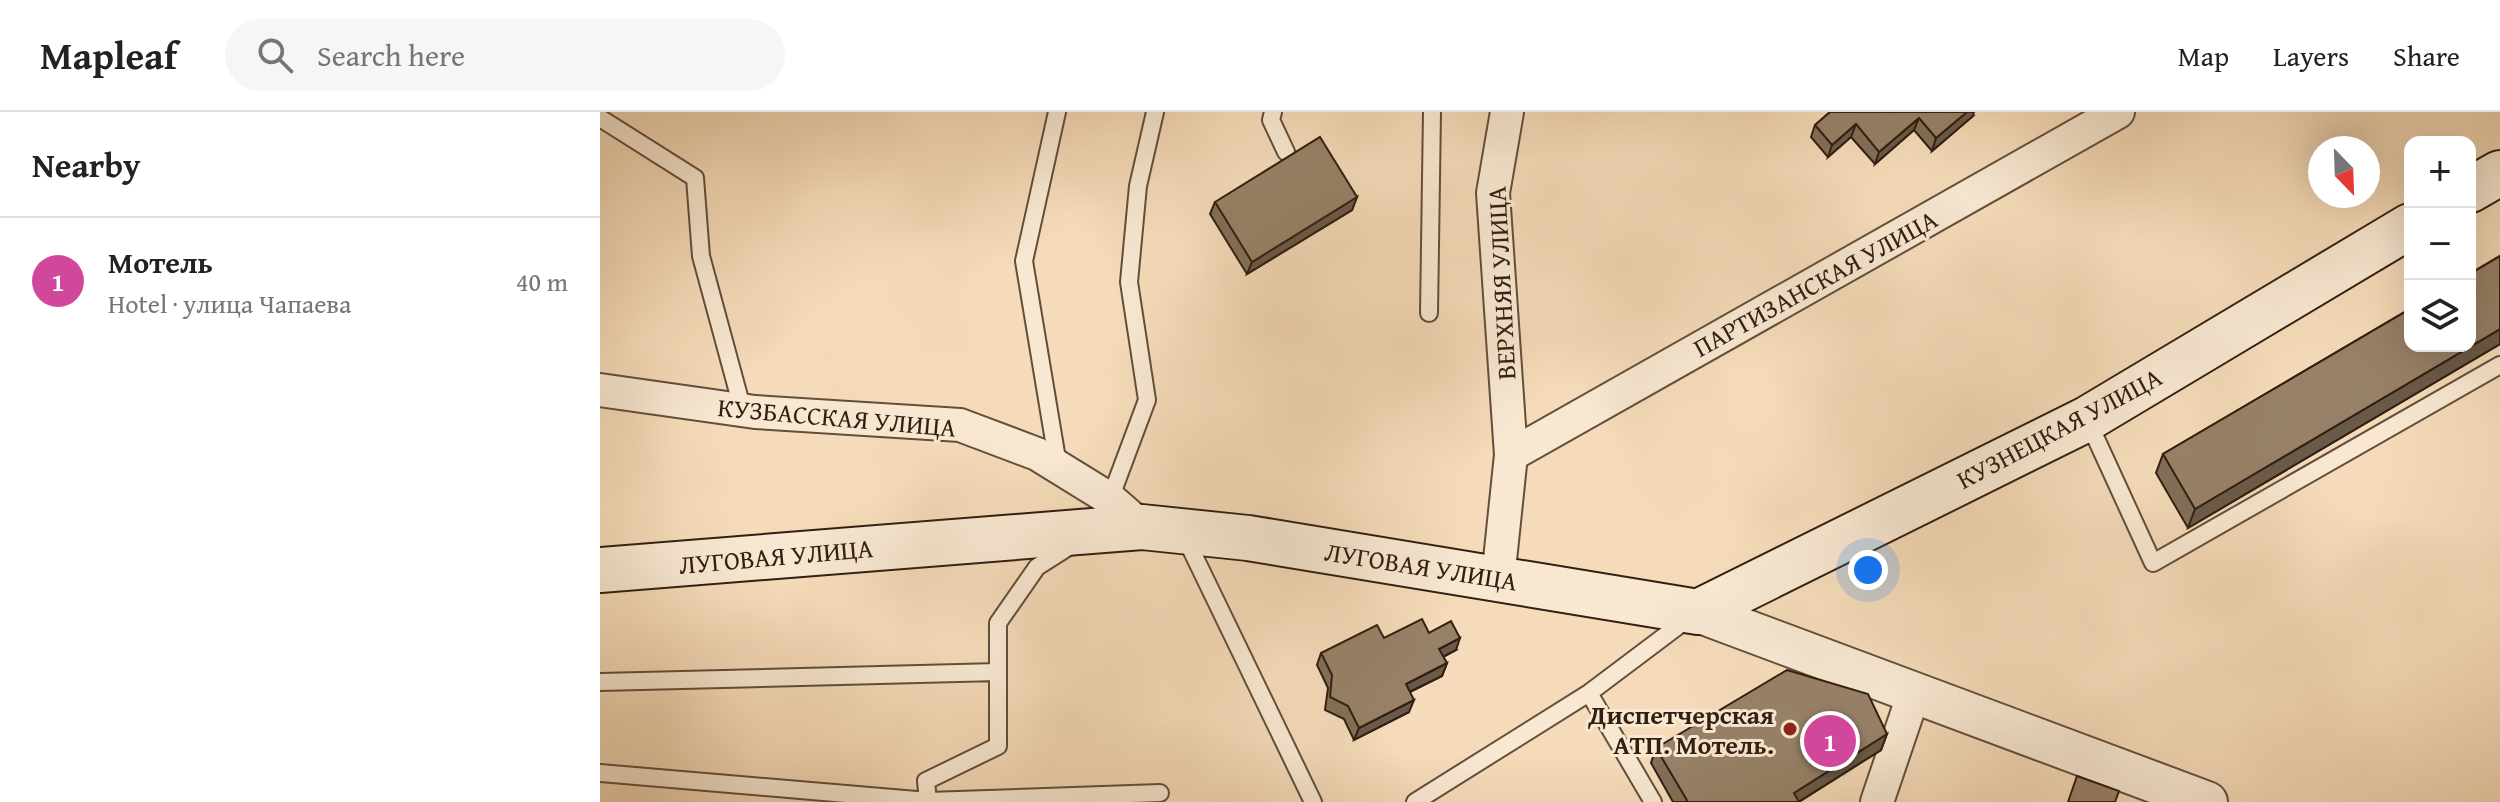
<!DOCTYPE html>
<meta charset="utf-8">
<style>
:root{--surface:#fff;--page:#f6f6f6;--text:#222;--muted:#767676;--line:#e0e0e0;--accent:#111827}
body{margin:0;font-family:"Gentium Book Plus",serif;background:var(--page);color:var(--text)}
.controls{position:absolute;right:24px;top:24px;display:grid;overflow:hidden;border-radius:16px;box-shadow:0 8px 32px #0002}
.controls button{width:72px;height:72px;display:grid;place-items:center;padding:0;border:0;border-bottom:2px solid var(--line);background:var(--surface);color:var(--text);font:40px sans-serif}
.compass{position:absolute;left:1708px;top:24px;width:72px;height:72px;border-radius:50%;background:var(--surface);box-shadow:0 8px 32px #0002;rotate:157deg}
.you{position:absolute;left:1268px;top:458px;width:28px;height:28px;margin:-20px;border:6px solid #fff;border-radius:50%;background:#1a73e8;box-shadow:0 0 0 12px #1a73e833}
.badge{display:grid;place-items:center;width:52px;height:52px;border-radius:50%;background:var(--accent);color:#fff;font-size:26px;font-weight:700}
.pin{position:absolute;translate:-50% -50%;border:4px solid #fff;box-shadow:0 2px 8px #0006}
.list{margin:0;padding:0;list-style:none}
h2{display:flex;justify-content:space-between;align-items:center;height:104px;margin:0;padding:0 32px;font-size:34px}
h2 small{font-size:26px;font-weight:400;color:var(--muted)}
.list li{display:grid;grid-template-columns:52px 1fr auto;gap:24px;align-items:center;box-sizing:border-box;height:128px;padding:0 32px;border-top:2px solid var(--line)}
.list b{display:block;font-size:30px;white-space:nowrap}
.list p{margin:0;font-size:26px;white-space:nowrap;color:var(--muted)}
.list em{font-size:26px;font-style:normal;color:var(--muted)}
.icon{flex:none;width:44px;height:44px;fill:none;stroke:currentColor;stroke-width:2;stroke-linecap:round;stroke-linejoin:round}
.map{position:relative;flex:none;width:1900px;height:690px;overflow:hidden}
header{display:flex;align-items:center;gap:48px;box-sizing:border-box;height:112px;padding:0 40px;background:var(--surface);border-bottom:2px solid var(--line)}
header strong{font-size:38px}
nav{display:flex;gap:44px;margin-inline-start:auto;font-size:28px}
.search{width:560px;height:72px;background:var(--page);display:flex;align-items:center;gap:20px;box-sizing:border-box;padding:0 28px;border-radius:44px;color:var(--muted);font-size:30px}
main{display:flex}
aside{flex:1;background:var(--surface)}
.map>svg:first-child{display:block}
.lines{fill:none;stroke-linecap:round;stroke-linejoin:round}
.service-casing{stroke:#624e3b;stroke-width:20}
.minor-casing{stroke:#624e3b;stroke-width:36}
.tertiary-casing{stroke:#624e3b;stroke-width:44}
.secondary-casing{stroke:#311f11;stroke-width:48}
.service{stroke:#f8e8d2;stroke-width:16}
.minor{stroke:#f8e8d2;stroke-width:32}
.tertiary{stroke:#f8e8d2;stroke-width:40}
.secondary{stroke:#f8e8d2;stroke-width:44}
.wall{fill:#826f59;stroke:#311f11;stroke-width:2}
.shaded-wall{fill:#6a5a49;stroke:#311f11;stroke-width:2}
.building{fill:#978168;stroke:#311f11;stroke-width:2}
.poi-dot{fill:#8f2418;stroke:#f8e8d2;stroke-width:3}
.labels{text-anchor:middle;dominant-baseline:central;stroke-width:6;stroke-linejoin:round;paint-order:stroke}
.street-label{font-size:26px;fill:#311f11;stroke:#f8e8d2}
.poi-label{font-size:26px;font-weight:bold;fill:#311f11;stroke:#f8e8d2;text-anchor:end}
</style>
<header>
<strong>Mapleaf</strong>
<div class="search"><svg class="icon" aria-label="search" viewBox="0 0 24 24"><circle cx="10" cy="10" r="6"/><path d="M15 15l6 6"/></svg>Search here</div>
<nav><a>Map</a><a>Layers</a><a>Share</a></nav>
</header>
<main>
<aside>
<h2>Nearby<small></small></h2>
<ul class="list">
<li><span class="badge" style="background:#d1479c">1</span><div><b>Мотель</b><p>Hotel · улица Чапаева</p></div><em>40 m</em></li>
</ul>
</aside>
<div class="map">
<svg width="1900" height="690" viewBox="0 0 1900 690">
<rect width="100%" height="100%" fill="#f5dbb9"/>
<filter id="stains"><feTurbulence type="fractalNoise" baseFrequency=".0025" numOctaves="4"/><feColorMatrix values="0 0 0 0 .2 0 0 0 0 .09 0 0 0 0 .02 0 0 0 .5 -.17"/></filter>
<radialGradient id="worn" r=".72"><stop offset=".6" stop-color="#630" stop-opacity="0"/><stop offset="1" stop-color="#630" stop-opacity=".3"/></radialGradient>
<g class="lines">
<defs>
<path id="service" d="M457,0L424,149L458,353
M673,0L671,8L686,40
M0,6L95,66L101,144L143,299
M829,201L832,0
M1487,307L1553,451L1900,253
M510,387L547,288L529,170L538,74L555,0
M585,425L713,690
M0,570L398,560
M989,581L1053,690
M0,661L328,689L560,681
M328,690L326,669L398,634V511L437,455L470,434
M815,690L989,581L1090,505"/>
<path id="minor" d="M0,278L155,300L360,313L437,342L510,387L542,415
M911,343L1518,0
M898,467L911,343L893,81L907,0
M1277,690L1314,581"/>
<path id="tertiary" d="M1098,500L1607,690"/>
<path id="secondary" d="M1870,78L1900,61
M0,458L542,415L648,426L1098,500L1487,307L1810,114"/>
</defs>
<use href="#service" class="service-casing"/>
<use href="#minor" class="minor-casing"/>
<use href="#tertiary" class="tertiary-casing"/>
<use href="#secondary" class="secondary-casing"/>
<use href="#service" class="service"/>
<use href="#minor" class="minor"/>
<use href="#tertiary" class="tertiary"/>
<use href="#secondary" class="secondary"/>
</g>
<path class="wall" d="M1230,0L1373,4L1332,39L1314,18L1275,52L1251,25L1228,45L1211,25L1215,13Z
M757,85L752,98L647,162L610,102L615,90Z
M1900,144V232L1588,416L1556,361L1563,342Z
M784,526L856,538L843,545L847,551L842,564L810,580L809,600L754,628L744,607L725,598L728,576L717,553L721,541Z
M1287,622L1281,638L1199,690H1073L1051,651L1056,636Z"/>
<path class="shaded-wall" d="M1367,0H1374L1373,4L1332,39L1336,26Z
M1319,6L1314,18L1275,52L1279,40Z
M1256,12L1251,25L1228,45L1232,33Z
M757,85L752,98L647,162L652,150Z
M1900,217V232L1588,416L1595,397Z
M860,526L856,538L835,549L839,537Z
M847,551L842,564L801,584L806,572Z
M814,588L809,600L754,628L759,616Z
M1287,622L1281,638L1198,690L1194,681Z"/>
<path class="building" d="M1230,0H1367L1336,26L1319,6L1279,40L1256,12L1232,33L1215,13Z
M720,25L757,85L652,150L615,90Z
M1900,144V217L1595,397L1563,342L1810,197V234H1870V162Z
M822,507L829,521L851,509L860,526L839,537L847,551L806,572L814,588L759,616L748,594L730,585L732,563L721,541L777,513L784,526Z
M1187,558L1268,582L1287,622L1194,681L1199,690H1088L1056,636Z
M1477,664L1519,679L1515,690H1468Z"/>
<circle class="poi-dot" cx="1190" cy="617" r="8"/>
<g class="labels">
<g class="street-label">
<text transform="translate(901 171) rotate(-93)">ВЕРХНЯЯ УЛИЦА</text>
<text transform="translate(1215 171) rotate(-29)">ПАРТИЗАНСКАЯ УЛИЦА</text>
<text transform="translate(237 305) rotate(5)">КУЗБАССКАЯ УЛИЦА</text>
<text transform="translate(1459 316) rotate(-28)">КУЗНЕЦКАЯ УЛИЦА</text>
<text transform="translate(176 444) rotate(-5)">ЛУГОВАЯ УЛИЦА</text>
<text transform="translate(821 454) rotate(9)">ЛУГОВАЯ УЛИЦА</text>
</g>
<g class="poi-label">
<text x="1174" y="602">Диспетчерская<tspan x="1174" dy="30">АТП. Мотель.</tspan></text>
</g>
</g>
<rect width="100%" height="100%" filter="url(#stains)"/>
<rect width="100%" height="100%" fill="url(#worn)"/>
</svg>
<div class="controls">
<button>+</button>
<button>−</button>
<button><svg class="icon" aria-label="layers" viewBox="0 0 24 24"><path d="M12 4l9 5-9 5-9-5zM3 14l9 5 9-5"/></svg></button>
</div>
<svg class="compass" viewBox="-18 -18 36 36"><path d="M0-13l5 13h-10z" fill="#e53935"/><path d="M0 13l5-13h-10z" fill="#767676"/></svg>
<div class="you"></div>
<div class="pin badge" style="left:1230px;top:629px;background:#d1479c">1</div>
</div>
</main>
